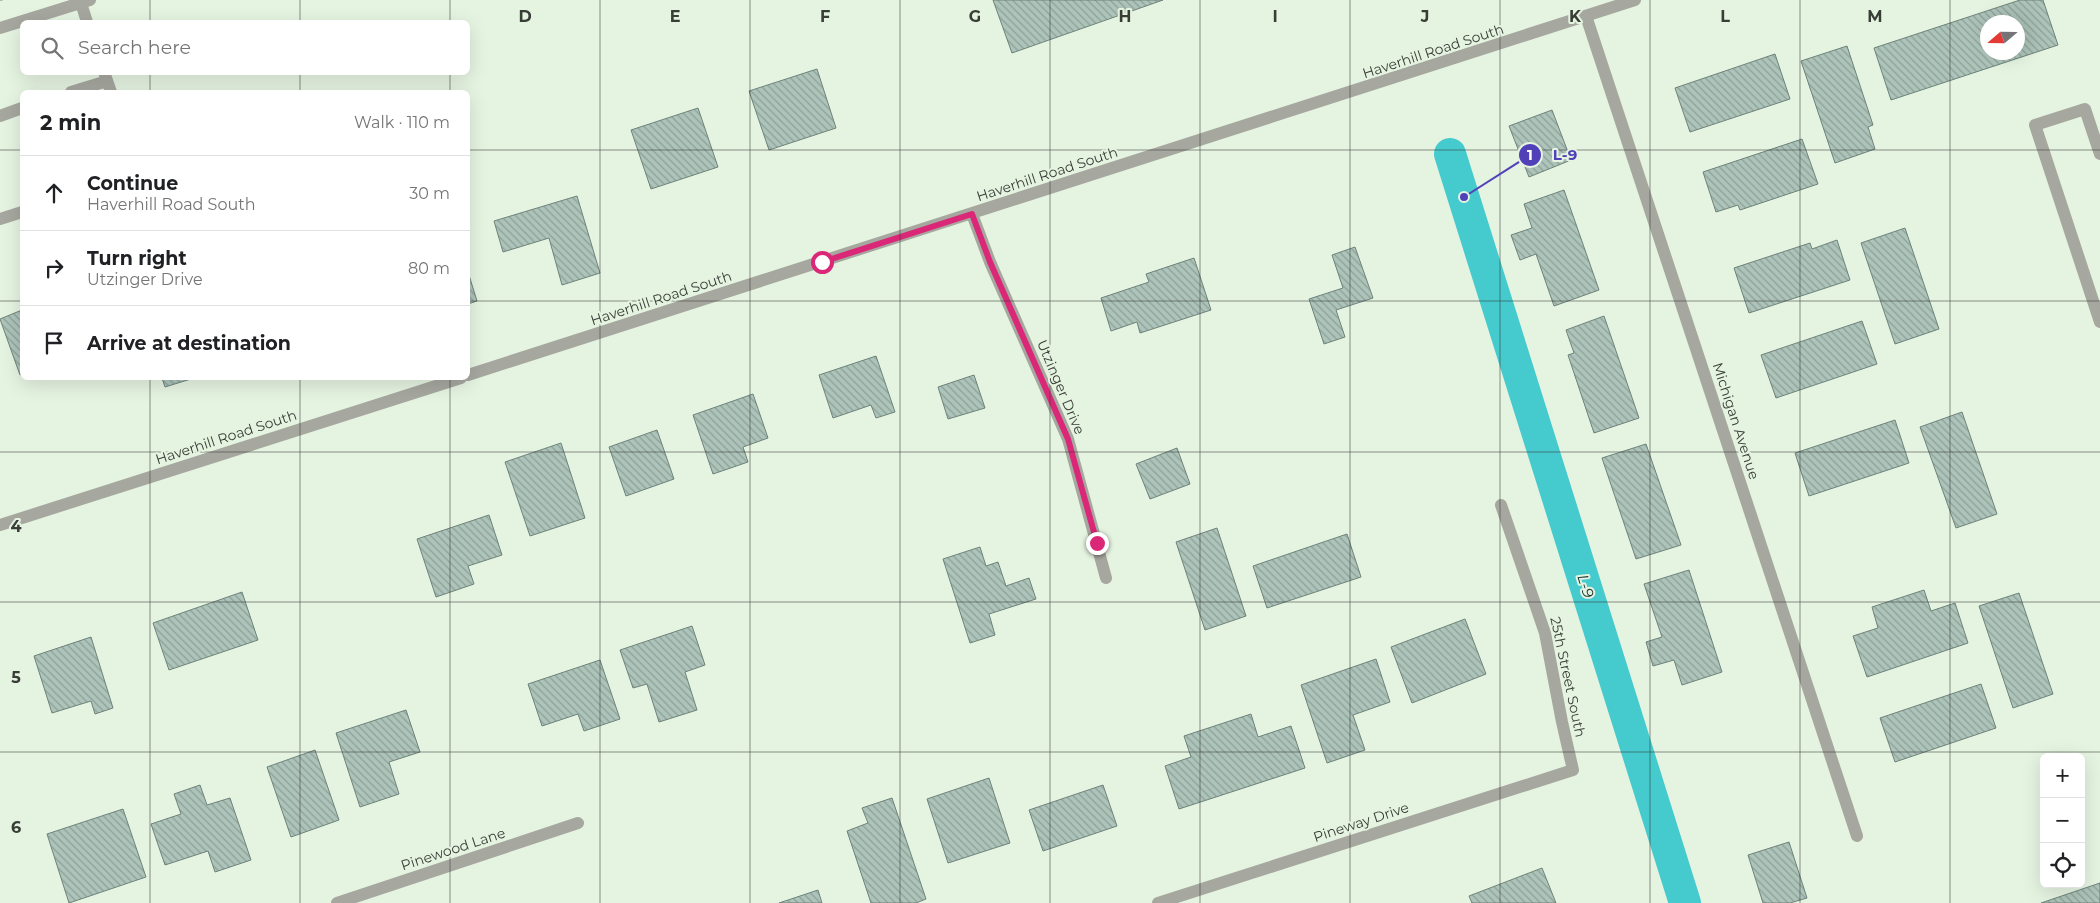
<!DOCTYPE html>
<meta charset="utf-8">
<style>
:root{--surface:#fff;--page:#f2f2f2;--text:#202124;--muted:#757577;--line:#e0e0e0}
body{margin:0;font-family:Montserrat,sans-serif;background:var(--page);color:var(--text)}
.controls{position:absolute;right:15px;bottom:15px;display:grid;overflow:hidden;border-radius:8px;box-shadow:0 5px 20px #0002}
.controls button{width:45px;height:45px;display:grid;place-items:center;padding:0;border:0;border-bottom:1px solid var(--line);background:var(--surface);color:var(--text);font:25px sans-serif}
.compass{position:absolute;left:1980px;top:15px;width:45px;height:45px;border-radius:50%;background:var(--surface);box-shadow:0 5px 20px #0002;rotate:250deg}
.stop{position:absolute;width:15px;height:15px;margin:-11px;border:4px solid #db2777;border-radius:50%;background:#fff}
.stop.end{background:#db2777;border-color:#fff;box-shadow:0 1px 5px #0008}
.list{margin:0;padding:0;list-style:none}
h2{display:flex;justify-content:space-between;align-items:center;height:65px;margin:0;padding:0 20px;font-size:21px}
h2 small{font-size:16px;font-weight:400;color:var(--muted)}
.list li{display:grid;grid-template-columns:32px 1fr auto;gap:15px;align-items:center;box-sizing:border-box;height:75px;padding:0 20px;border-top:1px solid var(--line)}
.list b{display:block;font-size:19px;white-space:nowrap}
.list p{margin:0;font-size:16px;white-space:nowrap;color:var(--muted)}
.list em{font-size:16px;font-style:normal;color:var(--muted)}
.icon{flex:none;width:28px;height:28px;fill:none;stroke:currentColor;stroke-width:2;stroke-linecap:round;stroke-linejoin:round}
.map{position:relative;flex:none;width:2100px;height:903px;overflow:hidden}
.search{position:absolute;background:var(--surface);box-shadow:0 5px 20px #0002;left:20px;top:20px;width:450px;height:55px;display:flex;align-items:center;gap:12px;box-sizing:border-box;padding:0 18px;border-radius:8px;color:var(--muted);font-size:19px}
.panel{position:absolute;background:var(--surface);box-shadow:0 5px 20px #0002;left:20px;top:90px;width:450px;height:290px;border-radius:8px}
.map>svg:first-child{display:block}
.lines{fill:none;stroke-linecap:round;stroke-linejoin:round}
.canal{stroke:#45cacd;stroke-width:32}
.building{fill:url(#building-back-hatch);stroke:#6e837a;fill-rule:evenodd}
.path{stroke:#aeb9aa;stroke-width:3;stroke-dasharray:1 4;stroke-linecap:butt}
.minor{stroke:#a6a79f;stroke-width:12}
.route{stroke:#db2777;stroke-width:6}
.grid{fill:none;stroke:#383d36;stroke-width:1;stroke-opacity:0.55}
.labels{text-anchor:middle;dominant-baseline:central;stroke-width:4;stroke-linejoin:round;paint-order:stroke}
.street-label{font-size:14px;fill:#383d36;stroke:#e5f3e1}
.water-label{font-size:15px;font-style:italic;fill:#172e2e;stroke:#e5f3e1}
.grid-label{font-size:16px;text-anchor:middle;font-weight:bold;fill:#383d36;stroke:#e5f3e1;stroke-width:4;stroke-linejoin:round;paint-order:stroke}
.leader{fill:none;stroke:#5141b9;stroke-width:2}
.callout-dot{fill:#5141b9;stroke:#e5f3e1;stroke-width:2}
.mark-label{font-size:15px;text-anchor:middle;font-weight:bold;fill:#fff}
.callout-label{font-size:15px;text-anchor:middle;font-weight:bold;fill:#5141b9;stroke:#e5f3e1;stroke-width:4;stroke-linejoin:round;paint-order:stroke}
</style>
<div class="map">
<svg width="2100" height="903" viewBox="0 0 2100 903">
<defs>
<pattern id="building-back-hatch" width="6" height="6" patternUnits="userSpaceOnUse" patternTransform="scale(1.25)"><rect width="6" height="6" fill="#adc4ba"/><path d="M-1 5l2 2M0 0l6 6M5-1l2 2" fill="none" stroke="#8ea098"/></pattern>
</defs>
<rect width="100%" height="100%" fill="#e5f3e1"/>
<g class="lines">
<path class="canal" d="M1450,154L1685,903"/>
</g>
<path class="building" d="M993,0H1163L1012,53Z
M2020,0H2043L2058,45L1891,100L1874,48ZM1988,22H2018V52H1988Z
M1847,46L1873,125L1868,127L1875,149L1835,163L1801,61Z
M1775,54L1790,99L1690,132L1675,88Z
M817,69L836,128L769,150L749,91Z
M698,108L718,167L651,189L631,130Z
M1552,110L1571,160L1529,177L1509,126Z
M1802,139L1818,184L1740,210L1738,205L1716,212L1703,172Z
M1564,190L1599,290L1554,306L1536,254L1520,260L1511,235L1532,228L1524,204Z
M577,196L600,273L562,285L549,238L503,252L494,221Z
M1905,228L1939,329L1895,344L1861,243Z
M1837,240L1850,280L1749,313L1734,268L1810,243L1812,249Z
M1355,247L1373,298L1336,310L1345,337L1324,344L1309,299L1343,288L1332,255Z
M1194,258L1211,310L1140,333L1137,322L1111,331L1101,298L1149,282L1146,274Z
M468,272L477,301L468,304Z
M22,310V374L20,375L0,319Z
M1604,316L1639,418L1594,433L1568,355L1574,353L1566,330Z
M1862,321L1877,364L1776,398L1761,355Z
M876,356L895,412L876,418L871,405L833,418L819,375Z
M974,375L985,408L948,419L938,387Z
M162,378H194L165,387Z
M753,394L768,438L743,447L748,462L713,474L693,415Z
M1962,412L1997,514L1956,528L1920,427Z
M1895,420L1909,463L1809,496L1795,453Z
M657,430L674,479L626,496L609,447Z
M561,443L585,518L530,536L505,462Z
M1646,444L1681,545L1636,559L1602,458Z
M1177,448L1190,484L1150,499L1136,464Z
M489,515L502,555L468,566L474,584L436,597L417,539Z
M1217,528L1246,616L1205,630L1176,542Z
M1347,534L1361,577L1267,608L1253,566Z
M980,547L986,566L998,562L1006,586L1029,578L1036,599L989,614L995,635L970,643L943,559Z
M1689,570L1722,672L1682,685L1674,660L1653,666L1646,642L1662,637L1644,584Z
M1924,590L1931,611L1955,603L1968,643L1867,677L1853,636L1878,628L1872,607Z
M242,592L258,640L169,670L153,623Z
M2019,593L2053,694L2013,708L1979,606Z
M1465,619L1486,674L1412,703L1391,647Z
M692,626L705,665L685,672L697,710L659,722L647,684L633,688L620,650Z
M91,637L113,708L95,714L91,701L52,713L34,656Z
M1376,659L1390,702L1353,715L1365,750L1327,763L1301,685Z
M600,660L620,719L584,731L578,714L542,726L528,684Z
M1981,684L1996,728L1895,762L1880,718Z
M406,710L420,752L389,762L399,794L360,807L336,733Z
M1251,714L1258,737L1291,726L1305,768L1179,809L1165,766L1191,757L1184,736Z
M315,750L339,820L291,837L267,767Z
M989,778L1010,843L948,863L927,799Z
M200,785L207,805L230,798L251,860L215,872L208,851L165,865L151,824L181,814L174,794Z
M1103,785L1117,826L1043,851L1029,810Z
M892,798L926,899L916,903H871L847,831L868,823L862,808Z
M123,809L146,877L69,903L47,834Z
M1789,842L1807,898L1790,903H1763L1748,855Z
M1542,868L1556,903H1472L1469,896Z
M2100,883V903H2041Z
M818,890L822,903H779Z"/>
<g class="lines">
<path class="path" d="M1,0V1"/>
<path class="minor" d="M81,3L87,22
M1586,16L1857,836
M0,28L90,0
M104,72L111,92
M71,92L107,81
M0,116L22,108
M2100,154L2085,109L2035,125L2100,322
M972,214L990,262L1068,439L1106,578
M0,219L22,212
M468,375L1635,0
M0,525L461,378
M337,903L578,823
M1158,903L1573,770L1562,722L1545,633L1501,505"/>
</g>
<g class="lines">
<path class="route" d="M822,262L972,214L990,262L1068,439L1097,543"/>
</g>
<path class="grid" d="M150,0V22M300,0V22M450,0V22M600,0V903M750,0V903M900,0V903M1050,0V903M1200,0V903M1350,0V903M1500,0V903M1650,0V903M1800,0V903M1950,0V903M150,72V92M300,72V92M450,72V92M0,150H22M468,150H2100M0,301H22M468,301H2100M150,378V903M300,378V903M450,378V903M0,452H2100M0,602H2100M0,752H2100"/>
<g class="labels">
<g class="street-label">
<text transform="translate(1433 51) rotate(-18)">Haverhill Road South</text>
<text transform="translate(1047 174) rotate(-18)">Haverhill Road South</text>
<text transform="translate(661 298) rotate(-18)">Haverhill Road South</text>
<text transform="translate(1061 387) rotate(67)">Utzinger Drive</text>
<text transform="translate(1736 421) rotate(72)">Michigan Avenue</text>
<text transform="translate(226 437) rotate(-18)">Haverhill Road South</text>
<text transform="translate(1568 677) rotate(78)">25th Street South</text>
<text transform="translate(1361 822) rotate(-18)">Pineway Drive</text>
<text transform="translate(453 849) rotate(-18)">Pinewood Lane</text>
</g>
<g class="water-label">
<text transform="translate(1586 586) rotate(73)">L-9</text>
</g>
</g>
<g class="grid-label">
<text x="525" y="22">D</text>
<text x="675" y="22">E</text>
<text x="825" y="22">F</text>
<text x="975" y="22">G</text>
<text x="1125" y="22">H</text>
<text x="1275" y="22">I</text>
<text x="1425" y="22">J</text>
<text x="1575" y="22">K</text>
<text x="1725" y="22">L</text>
<text x="1875" y="22">M</text>
<text x="16" y="532">4</text>
<text x="16" y="683">5</text>
<text x="16" y="833">6</text>
</g>
<path class="leader" d="M1464 197L1530 155"/>
<g class="callout-dot">
<circle cx="1464" cy="197" r="5"/>
<circle cx="1530" cy="155" r="12"/>
</g>
<g class="mark-label">
<text x="1530" y="160">1</text>
</g>
<g class="callout-label">
<text x="1565" y="160">L-9</text>
</g>
</svg>
<div class="controls">
<button>+</button>
<button>−</button>
<button><svg class="icon" aria-label="locate" viewBox="0 0 24 24"><circle cx="12" cy="12" r="6"/><path d="M12 2v4M12 18v4M2 12h4M18 12h4"/></svg></button>
</div>
<svg class="compass" viewBox="-18 -18 36 36"><path d="M0-13l5 13h-10z" fill="#e53935"/><path d="M0 13l5-13h-10z" fill="#757577"/></svg>
<div class="stop" style="left:822px;top:262px"></div>
<div class="stop end" style="left:1097px;top:543px"></div>
<div class="search"><svg class="icon" aria-label="search" viewBox="0 0 24 24"><circle cx="10" cy="10" r="6"/><path d="M15 15l6 6"/></svg>Search here</div>
<section class="panel">
<h2>2 min<small>Walk · 110 m</small></h2>
<ul class="list">
<li><svg class="icon" aria-label="ahead" viewBox="0 0 24 24"><path d="M12 20V5M6 11l6-6 6 6"/></svg><div><b>Continue</b><p>Haverhill Road South</p></div><em>30 m</em></li>
<li><svg class="icon" aria-label="right" viewBox="0 0 24 24"><path d="M7 20v-9h11M14 6l5 5-5 5"/></svg><div><b>Turn right</b><p>Utzinger Drive</p></div><em>80 m</em></li>
<li><svg class="icon" aria-label="arrive" viewBox="0 0 24 24"><path d="M6 21V4h12l-3 4 3 4H6"/></svg><div><b>Arrive at destination</b></div></li>
</ul>
</section>
</div>
